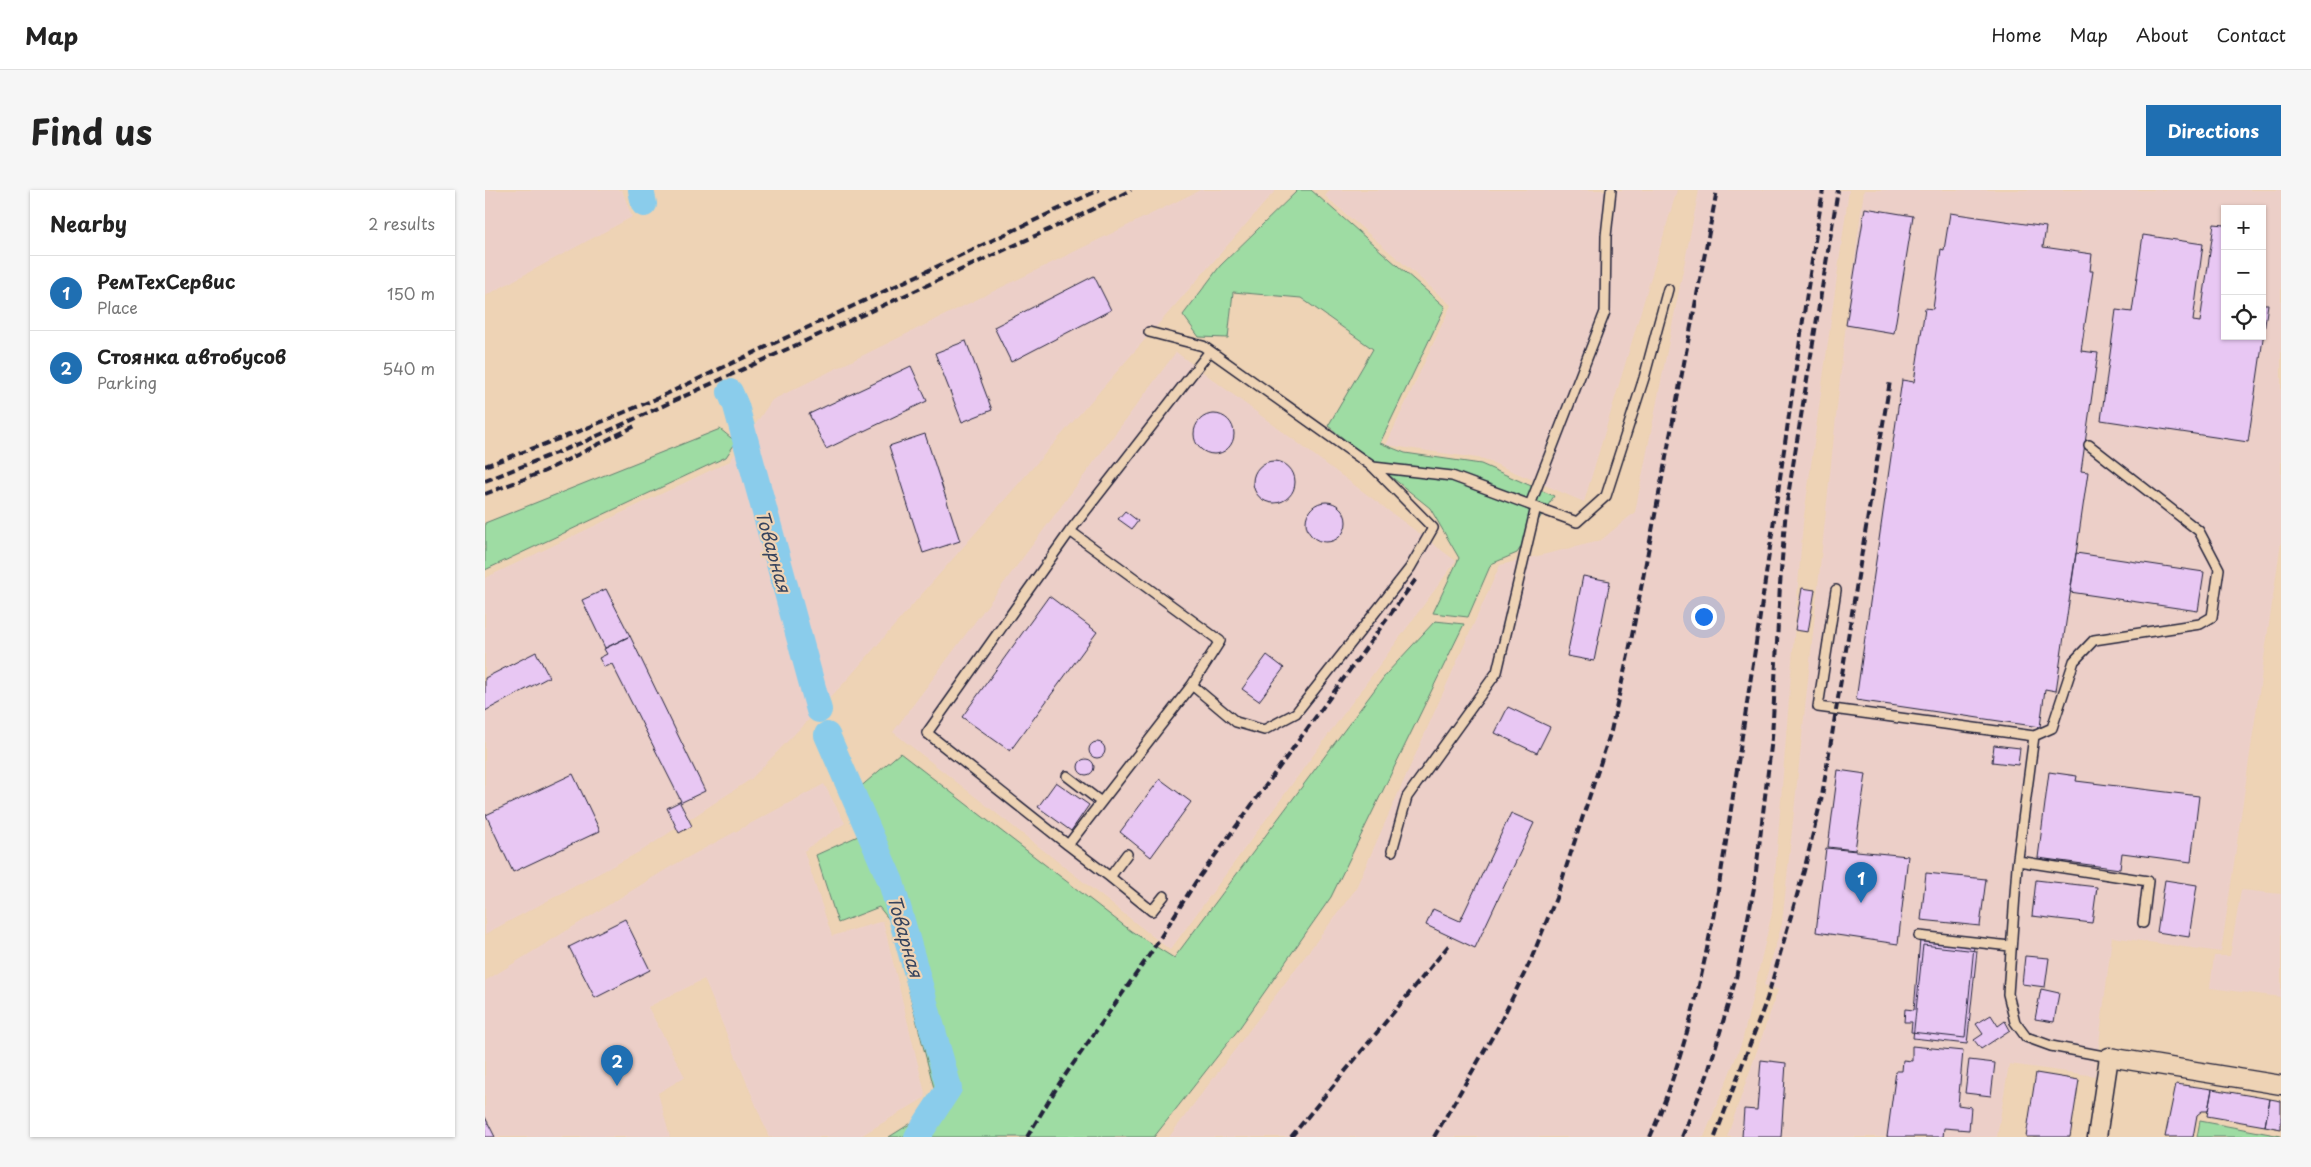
<!DOCTYPE html>
<meta charset="utf-8">
<style>
:root{--surface:#fff;--page:#f6f6f6;--text:#222;--muted:#767676;--line:#e0e0e0;--accent:#1f6fb2}
body{margin:0;font-family:"Playpen Sans",sans-serif;background:var(--page);color:var(--text)}
.controls{position:absolute;right:15px;top:15px;display:grid;overflow:hidden;border-radius:0px;box-shadow:0 1px 4px #0004}
.controls button{width:45px;height:45px;display:grid;place-items:center;padding:0;border:0;border-bottom:1px solid var(--line);background:var(--surface);color:var(--text);font:25px sans-serif}
.you{position:absolute;left:1218px;top:426px;width:18px;height:18px;margin:-12px;border:4px solid #fff;border-radius:50%;background:#1a73e8;box-shadow:0 0 0 8px #1a73e833}
.badge{display:grid;place-items:center;width:32px;height:32px;border-radius:50%;background:var(--accent);color:#fff;font-size:16px;font-weight:700}
.pin{position:absolute;translate:-50% -41px;filter:drop-shadow(0 1px 2px #0008)}
.pin::after{content:'';position:absolute;top:26px;width:18px;height:15px;background:inherit;clip-path:polygon(0 0,100% 0,50% 100%)}
.list{margin:0;padding:0;list-style:none}
h2{display:flex;justify-content:space-between;align-items:center;height:65px;margin:0;padding:0 20px;font-size:21px}
h2 small{font-size:16px;font-weight:400;color:var(--muted)}
.list li{display:grid;grid-template-columns:32px 1fr auto;gap:15px;align-items:center;box-sizing:border-box;height:75px;padding:0 20px;border-top:1px solid var(--line)}
.list b{display:block;font-size:19px;white-space:nowrap}
.list p{margin:0;font-size:16px;white-space:nowrap;color:var(--muted)}
.list em{font-size:16px;font-style:normal;color:var(--muted)}
.icon{flex:none;width:28px;height:28px;fill:none;stroke:currentColor;stroke-width:2;stroke-linecap:round;stroke-linejoin:round}
.map{position:relative;flex:none;width:1796px;height:947px;overflow:hidden;border-radius:0px}
header{display:flex;align-items:center;gap:30px;box-sizing:border-box;height:70px;padding:0 25px;background:var(--surface);border-bottom:1px solid var(--line)}
header strong{font-size:24px}
nav{display:flex;gap:28px;margin-inline-start:auto;font-size:18px}
.intro{display:flex;align-items:center;justify-content:space-between;box-sizing:border-box;height:120px;padding:0 30px}
h1{margin:0;font-size:35px}
.button{padding:12px 22px;border-radius:0px;background:var(--accent);color:#fff;font-size:18px;font-weight:700}
main{display:flex;gap:30px;padding:0 30px}
aside{flex:1;background:var(--surface);border-radius:0px;box-shadow:0 1px 4px #0004}
.map>svg:first-child{display:block}
.built{fill:#eccfc8;fill-rule:evenodd}
.green{fill:#9edca3;stroke:#607f6f}
.lines{fill:none;stroke-linecap:round;stroke-linejoin:round}
.river{stroke:#8acceb;stroke-width:26}
.building{fill:#e8c7f3;stroke:#22223b}
.service-casing{stroke:#22223b;stroke-width:12}
.minor-casing{stroke:#22223b;stroke-width:21}
.service{stroke:#eed3b5;stroke-width:9}
.minor{stroke:#eed3b5;stroke-width:18}
.rail{stroke:#22223b;stroke-width:4;stroke-dasharray:8 4;stroke-linecap:butt}
.labels{text-anchor:middle;dominant-baseline:central;stroke-width:4.5;stroke-linejoin:round;paint-order:stroke}
.water-label{font-size:18px;font-style:italic;fill:#37445e;stroke:#eed3b5}
</style>
<header>
<strong>Map</strong>
<nav><a>Home</a><a>Map</a><a>About</a><a>Contact</a></nav>
</header>
<div class="intro"><h1>Find us</h1><a class="button">Directions</a></div>
<main>
<aside>
<h2>Nearby<small>2 results</small></h2>
<ul class="list">
<li><span class="badge">1</span><div><b>РемТехСервис</b><p>Place</p></div><em>150 m</em></li>
<li><span class="badge">2</span><div><b>Стоянка автобусов</b><p>Parking</p></div><em>540 m</em></li>
</ul>
</aside>
<div class="map">
<svg width="1796" height="947" viewBox="0 0 1796 947">
<rect width="100%" height="100%" fill="#eed3b5"/>
<filter id="ink" filterUnits="userSpaceOnUse"><feTurbulence type="fractalNoise" baseFrequency=".02" numOctaves="2"/><feDisplacementMap in="SourceGraphic" scale="10" xChannelSelector="R" yChannelSelector="G"/><feConvolveMatrix kernelMatrix="1 2 1 2 8 2 1 2 1" color-interpolation-filters="sRGB"/></filter>
<g filter="url(#ink)">
<path class="built" d="M0,0H137L147,27L0,106Z
M715,0H791L359,493L266,589L158,660L0,744V388L245,271L287,210Z
M845,0H1192L1099,312L999,269L901,255L966,115L840,6Z
M1214,0H1364L1318,333L1287,723L1257,852L1219,947H684L870,700L1015,375L1115,351L1150,322Z
M1379,0H1796V352L1736,762L1627,747L1610,886L1524,874L1512,947H1242L1293,800L1279,795L1297,734L1361,133ZM1740,19H1777V146H1740Z
M691,162L971,371L685,760L408,542Z
M339,594L360,633L319,661L347,746L398,731L441,907L374,947H284L219,789L163,817L200,887L173,903L185,947H0V791L185,677Z
M1756,700L1796,704V807L1725,798L1729,766H1745Z"/>
<path class="green" d="M813,0H826L960,117L895,253L920,263L996,274L1069,306L1032,363L1006,374L983,427L948,423L974,368L945,318L843,236L888,159L816,108L748,102L743,148L714,147L698,125L735,76Z
M235,239L251,252L241,267L0,380V333Z
M950,431L979,434L846,707L753,840L669,947H404L431,930L450,902L406,732L394,717L353,733L331,665L373,646L359,611L415,563L646,741L689,768L902,483Z
M1715,931L1796,946V947H1712Z"/>
<g class="lines">
<path class="river" d="M156,0L159,14
M245,202L251,216L334,520
M342,545L406,692L464,898L432,947"/>
</g>
<path class="building" d="M1380,18L1428,26L1409,143L1361,135Z
M1465,23L1561,37L1558,57L1607,64L1605,81H1608L1596,161L1613,163L1596,281L1603,282L1571,501L1560,499L1555,537L1371,510L1417,190L1429,192L1440,118L1448,119L1456,59L1459,60Z
M1729,34L1740,35V146H1777V114H1783L1763,252L1616,230L1631,120L1647,122L1658,45L1718,54L1708,131L1715,132Z
M609,86L626,120L526,172L509,137Z
M481,151L507,220L477,232L450,163Z
M426,176L442,211L341,259L324,224Z
M709 244a20 20 0 1 1 40 0a20 20 0 1 1-40 0Z
M440,244L475,351L438,363L404,256Z
M768 292a21 21 0 1 1 42 0a21 21 0 1 1-42 0Z
M821 332a20 20 0 1 1 40 0a20 20 0 1 1-40 0Z
M640,321L653,331L647,339L633,329Z
M1591,363L1719,382L1713,421L1585,402Z
M1098,386L1125,391L1109,471L1082,466Z
M1317,398L1330,400L1323,442L1310,440Z
M121,399L145,446L120,458L97,410Z
M564,406L612,442L525,561L477,527Z
M145,446L220,601L195,613L207,636L194,643L182,618L196,611L127,474L119,477L114,468L122,464L119,459Z
M51,462L64,487L0,521V488Z
M782,465L799,478L774,511L757,499Z
M1023,517L1065,537L1052,563L1010,543Z
M604 560a8 8 0 1 1 16 0a8 8 0 1 1-16 0Z
M1509,555L1535,558L1533,575L1507,572Z
M593 577a8 8 0 1 1 16 0a8 8 0 1 1-16 0Z
M1353,580L1381,584L1370,660L1343,657Z
M1564,582L1592,586L1591,591L1714,606L1706,672L1637,663L1635,679L1553,668Z
M88,584L115,641L28,682L1,625Z
M675,589L706,612L666,667L635,642Z
M571,592L604,615L586,641L553,617Z
M1026,623L1049,633L990,758L941,735L948,719L975,731Z
M1341,658L1423,666L1413,754L1331,742Z
M1441,683L1501,689L1495,736L1436,730Z
M1551,690L1612,697L1607,733L1547,726Z
M1680,690L1712,695L1704,747L1672,742Z
M140,729L165,780L110,808L84,757Z
M1435,750L1489,756L1480,848L1426,842L1427,832H1419L1420,819L1429,820Z
M1438,755L1492,761L1482,854L1428,848Z
M1540,766L1564,768L1560,797L1537,794Z
M1556,799L1574,803L1569,832L1550,829Z
M1506,825L1513,836L1520,831L1525,840L1496,859L1489,850L1498,844L1491,834Z
M1427,856L1478,861L1473,915L1486,917L1484,940L1459,938L1458,947H1402L1411,881H1417L1418,870L1427,871Z
M1276,870L1301,873L1296,947H1257L1259,919L1272,920Z
M1484,870L1510,873L1506,906L1480,903Z
M1551,883L1594,890L1585,947H1541Z
M1691,894L1727,899L1723,921H1717L1712,925L1708,947H1680Z
M1727,899L1785,909L1780,936L1722,926Z
M1785,909L1796,911V939L1780,936Z
M0,927L10,947H0Z"/>
<g class="lines">
<defs>
<path id="service" d="M664,142L718,156L888,277L967,286L1045,315L1120,122L1121,46L1126,0
M725,161L585,341L735,451L707,495L751,532L779,540L811,523L925,378L948,338L888,277
M1604,255L1714,341L1734,379L1727,427L1715,434L1609,450L1589,471L1567,538L1549,546L1532,676L1523,804L1530,832L1541,847L1566,856L1624,867
M1045,315L1092,332L1121,306L1159,188L1183,99
M585,341L442,543L583,655L707,495
M1351,400L1333,517L1549,546
M582,586L616,612
M583,655L625,687L642,664
M907,661L922,607L1012,482L1051,317
M1533,671L1663,691L1658,733
M625,687L667,721L679,706
M1434,746L1525,756"/>
<path id="minor" d="M1612,947L1624,867L1796,895"/>
</defs>
<use href="#service" class="service-casing"/>
<use href="#minor" class="minor-casing"/>
<use href="#service" class="service"/>
<use href="#minor" class="minor"/>
<path class="rail" d="M0,276L95,241L173,208L614,0
M0,291L101,251L596,25L646,0
M0,304L60,281L150,236
M542,947L574,894L665,764L710,693L931,389
M806,947L964,755
M949,947L1012,839L1045,772L1071,708L1126,541L1145,456L1232,0
M1165,947C1219,825 1237,677 1257,546C1285,364 1309,182 1338,0
M1197,947L1222,886L1251,788L1269,698L1287,548L1295,395L1301,318L1353,0
M1230,947L1282,809L1319,681L1337,606L1405,191"/>
</g>
</g>
<g class="labels">
<g class="water-label">
<text transform="translate(289 361) rotate(74)">Товарная</text>
<text transform="translate(421 746) rotate(74)">Товарная</text>
</g>
</g>
</svg>
<div class="controls">
<button>+</button>
<button>−</button>
<button><svg class="icon" aria-label="locate" viewBox="0 0 24 24"><circle cx="12" cy="12" r="6"/><path d="M12 2v4M12 18v4M2 12h4M18 12h4"/></svg></button>
</div>
<div class="you"></div>
<div class="pin badge" style="left:1376px;top:713px">1</div>
<div class="pin badge" style="left:132px;top:896px">2</div>
</div>
</main>
